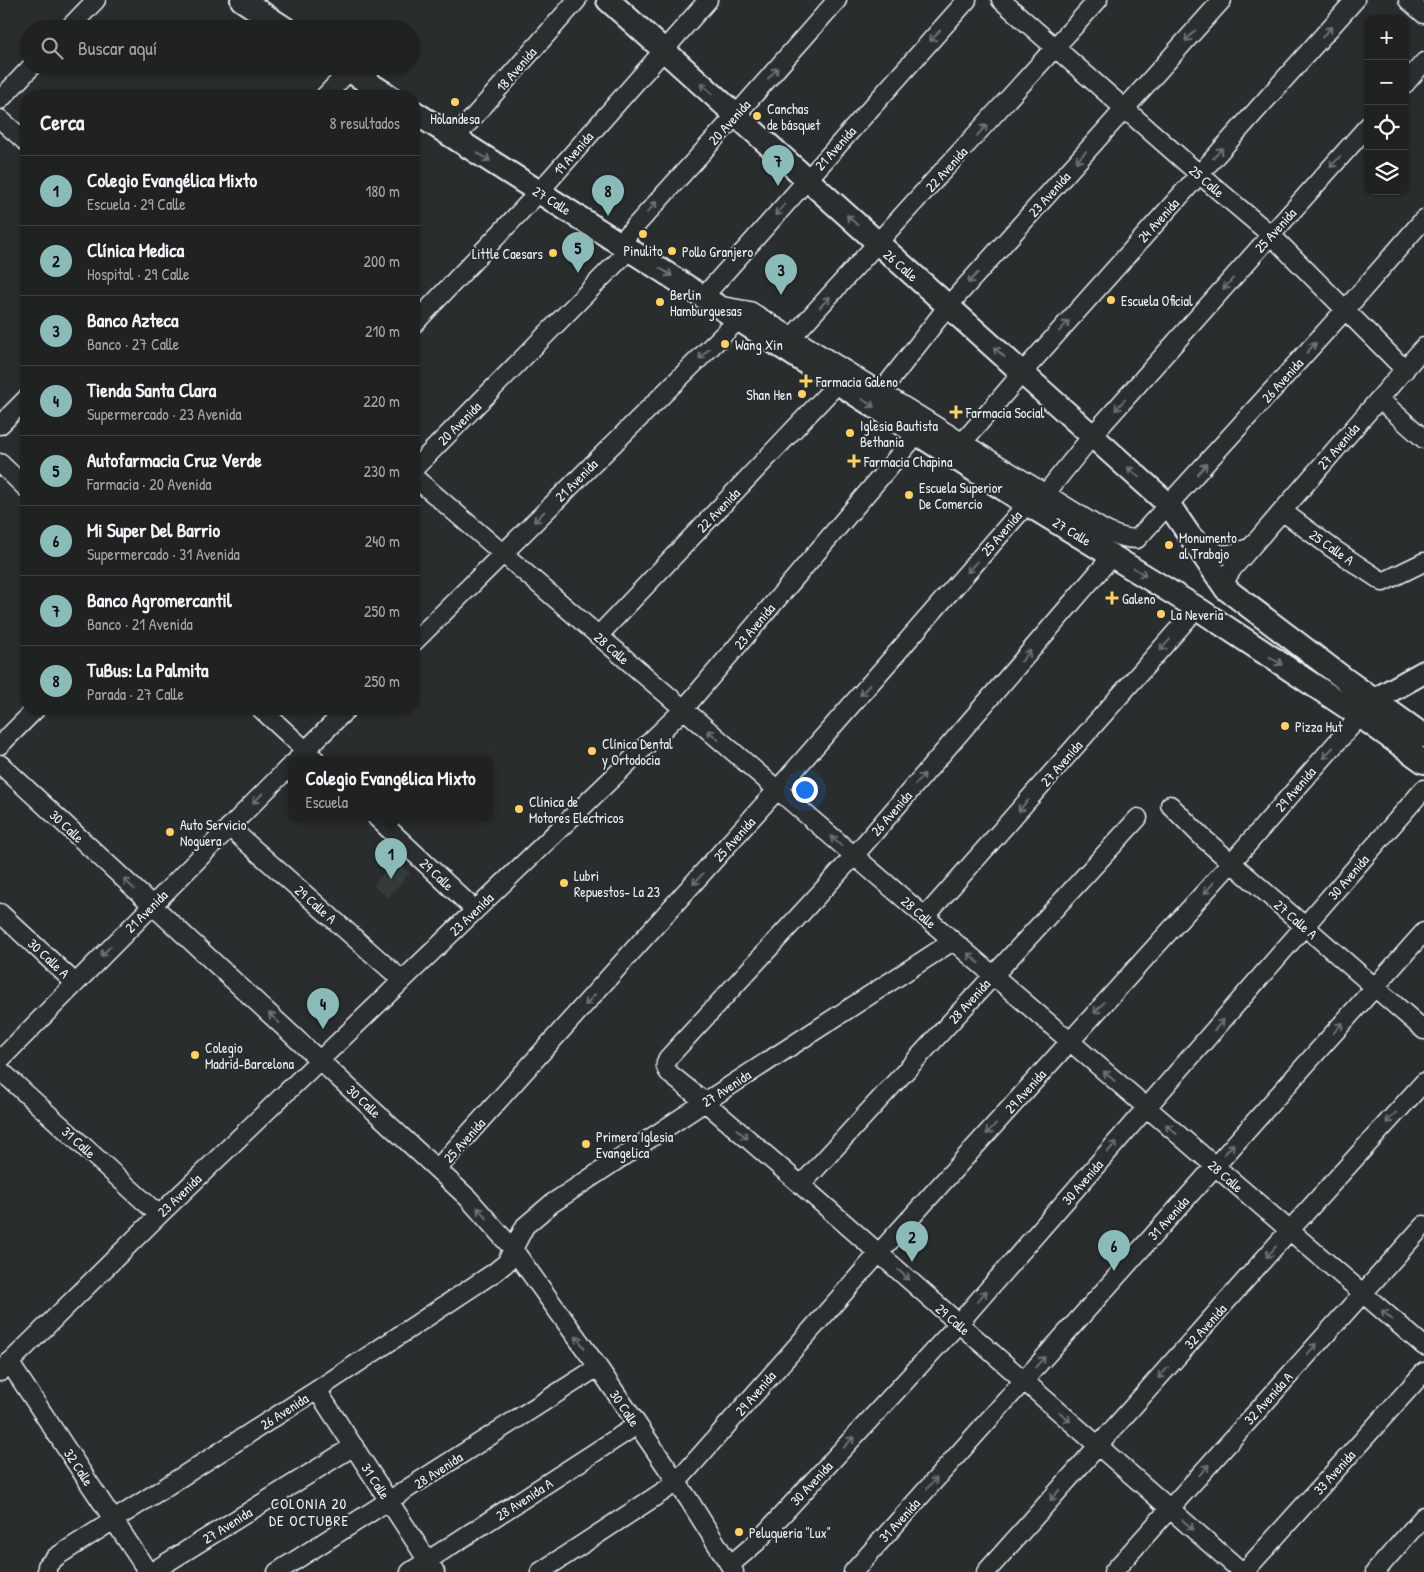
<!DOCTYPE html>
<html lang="es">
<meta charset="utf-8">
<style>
:root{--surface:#202222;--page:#282a2a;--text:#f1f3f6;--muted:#a2a4a5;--line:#3d3f40;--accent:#8bbbb9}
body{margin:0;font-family:"Patrick Hand",sans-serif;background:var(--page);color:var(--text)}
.controls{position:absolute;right:15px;top:15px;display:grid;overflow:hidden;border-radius:10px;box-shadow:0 1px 4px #0004}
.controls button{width:45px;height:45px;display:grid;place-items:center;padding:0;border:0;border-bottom:1px solid var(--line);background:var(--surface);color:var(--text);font:25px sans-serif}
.you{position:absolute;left:804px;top:789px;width:18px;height:18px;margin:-12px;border:4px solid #fff;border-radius:50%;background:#1a73e8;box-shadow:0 0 0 8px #1a73e833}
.badge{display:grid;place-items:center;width:32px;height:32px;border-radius:50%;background:var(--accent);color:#111;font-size:16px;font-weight:700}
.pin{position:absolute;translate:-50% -41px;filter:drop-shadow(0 1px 2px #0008)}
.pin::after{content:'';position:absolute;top:26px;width:18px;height:15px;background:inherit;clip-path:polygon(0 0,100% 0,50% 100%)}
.popup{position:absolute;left:288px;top:756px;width:205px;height:65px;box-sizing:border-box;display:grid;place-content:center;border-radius:10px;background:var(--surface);filter:drop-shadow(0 1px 4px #0005);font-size:16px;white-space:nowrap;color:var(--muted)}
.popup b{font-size:19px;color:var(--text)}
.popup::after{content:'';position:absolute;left:50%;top:100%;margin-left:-10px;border:10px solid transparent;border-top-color:var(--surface)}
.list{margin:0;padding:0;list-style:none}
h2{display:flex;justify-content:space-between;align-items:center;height:65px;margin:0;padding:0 20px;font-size:21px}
h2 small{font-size:16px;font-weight:400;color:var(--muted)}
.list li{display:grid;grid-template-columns:32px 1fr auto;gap:15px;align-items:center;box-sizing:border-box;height:70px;padding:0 20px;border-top:1px solid var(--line)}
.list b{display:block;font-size:19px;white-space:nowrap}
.list p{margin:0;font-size:16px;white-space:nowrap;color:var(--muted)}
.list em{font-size:16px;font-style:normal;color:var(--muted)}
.icon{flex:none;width:28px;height:28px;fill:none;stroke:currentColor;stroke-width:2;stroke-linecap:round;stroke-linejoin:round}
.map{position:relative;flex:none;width:1424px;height:1572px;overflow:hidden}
.search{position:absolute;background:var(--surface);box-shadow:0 1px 4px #0004;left:20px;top:20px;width:400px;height:55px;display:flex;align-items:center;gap:12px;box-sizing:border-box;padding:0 18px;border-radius:28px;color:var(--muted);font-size:19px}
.panel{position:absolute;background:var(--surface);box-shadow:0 1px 4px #0004;left:20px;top:90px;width:400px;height:625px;border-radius:20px}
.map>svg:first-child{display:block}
.built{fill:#363a3b}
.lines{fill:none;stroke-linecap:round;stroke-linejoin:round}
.minor-casing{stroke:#e8f1f8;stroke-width:21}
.major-casing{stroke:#e8f1f8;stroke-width:26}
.minor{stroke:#2a2d2e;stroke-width:18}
.major{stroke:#2a2d2e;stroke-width:22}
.oneway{stroke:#6c7275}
.poi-dot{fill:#ffd166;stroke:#2a2d2e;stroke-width:2}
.labels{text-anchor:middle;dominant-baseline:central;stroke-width:4;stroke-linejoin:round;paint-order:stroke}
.street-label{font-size:14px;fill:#e8f1f8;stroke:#2a2d2e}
.poi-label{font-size:14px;fill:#e8f1f8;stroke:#2a2d2e;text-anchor:start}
.neighbourhood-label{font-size:15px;letter-spacing:1px;fill:#e8f1f8;stroke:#2a2d2e}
</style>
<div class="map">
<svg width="1424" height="1572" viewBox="0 0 1424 1572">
<rect width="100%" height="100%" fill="#2a2d2e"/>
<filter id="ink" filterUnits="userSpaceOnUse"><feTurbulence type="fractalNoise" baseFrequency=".02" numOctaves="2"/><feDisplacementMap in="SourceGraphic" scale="10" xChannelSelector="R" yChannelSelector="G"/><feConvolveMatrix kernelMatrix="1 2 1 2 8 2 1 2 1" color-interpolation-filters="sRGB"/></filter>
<g filter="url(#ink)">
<path class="built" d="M396,860L410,873L387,898L373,885Z"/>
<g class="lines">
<defs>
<path id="minor" d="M1001,0L1199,174L1271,235L1405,370
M1408,0L1424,14
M68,29L96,0
M1405,84L1424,62
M325,96L349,71
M0,100L32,66
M0,119L26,142
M455,138L577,0
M620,243L736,115L837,0
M704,296L967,0
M722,306L750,311L1099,527C1111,534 1124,539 1137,539L1346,309L1424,219
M414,324L539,192L708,0
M792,337L1098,0
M881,392L948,306L1222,0
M1379,399L1424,439
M0,425L26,399
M963,442L1022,373L1355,0
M0,463L26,488
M414,469L630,249
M414,477L1424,1346
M1046,493L1092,436L1368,126
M1282,511L1332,548L1383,582L1424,562
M1194,537C1219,557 1221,559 1251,547
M1113,555L854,856L668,1058C664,1065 665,1069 671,1075L705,1102L801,1185L1242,1572
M1226,589L1227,577L1233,568L1424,347
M598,636L838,383
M414,642L739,319
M261,709L316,760
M0,745L36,709
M298,758L347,709
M0,764L468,1198L513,1249L598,1367L689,1500L734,1572
M1170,805L1203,838L1424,1030
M377,818L475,910
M229,827L402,980
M0,913L75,983
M925,917L1197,608
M0,1060L292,764
M0,1070L159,1215
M437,1169L777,790L1027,504
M801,1185L1138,818
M9,1362L148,1572
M0,1372L159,1215L683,710L917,434
M317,1390L435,1572
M730,1565L757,1542L959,1323L1424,789
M47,1572V1566L56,1557L317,1390L495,1272L506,1263L525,1226L551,1204L705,1102L953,941
M152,1572L354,1446
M277,1572L598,1367
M410,1572L637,1425
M540,1572L676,1483L879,1253L1231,863L1360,716
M853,1572L1424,932
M986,1572L1289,1231L1424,1082
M1113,1572L1424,1225
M1244,1572L1424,1372
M1375,1572L1424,1516"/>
<path id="major" d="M242,0L286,29
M608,0L1169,505L1226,589L1346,680L1424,736
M342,66L389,96
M414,112L1027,504L1197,608L1360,716L1424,762
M1365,711L1374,700L1424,672"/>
</defs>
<use href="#minor" class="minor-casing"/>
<use href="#major" class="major-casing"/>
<use href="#minor" class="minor"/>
<use href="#major" class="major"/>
</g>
<defs><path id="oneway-shaft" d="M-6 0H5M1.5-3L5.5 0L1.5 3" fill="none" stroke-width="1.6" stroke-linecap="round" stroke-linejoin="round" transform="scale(1.25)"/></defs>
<g class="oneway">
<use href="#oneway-shaft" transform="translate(1327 32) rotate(-48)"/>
<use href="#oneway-shaft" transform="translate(935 36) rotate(132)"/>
<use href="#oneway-shaft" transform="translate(1190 36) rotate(132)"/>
<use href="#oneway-shaft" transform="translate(773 73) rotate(-49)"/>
<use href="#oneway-shaft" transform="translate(706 88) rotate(-138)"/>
<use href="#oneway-shaft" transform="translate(982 130) rotate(-48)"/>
<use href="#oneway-shaft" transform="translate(1218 153) rotate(-48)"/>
<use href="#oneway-shaft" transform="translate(484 157) rotate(33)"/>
<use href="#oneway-shaft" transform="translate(1081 157) rotate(132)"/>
<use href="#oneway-shaft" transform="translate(1335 162) rotate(132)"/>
<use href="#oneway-shaft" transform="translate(652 207) rotate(-48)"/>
<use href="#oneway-shaft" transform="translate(780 210) rotate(131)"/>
<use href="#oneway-shaft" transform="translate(852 220) rotate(-137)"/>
<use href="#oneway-shaft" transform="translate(666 272) rotate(33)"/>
<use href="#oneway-shaft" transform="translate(973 278) rotate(132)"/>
<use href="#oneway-shaft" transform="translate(1228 284) rotate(132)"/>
<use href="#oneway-shaft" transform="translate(825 302) rotate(-47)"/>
<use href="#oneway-shaft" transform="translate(1064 326) rotate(-48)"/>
<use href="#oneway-shaft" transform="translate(1311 348) rotate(-48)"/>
<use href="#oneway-shaft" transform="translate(999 352) rotate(-138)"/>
<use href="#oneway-shaft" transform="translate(704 354) rotate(135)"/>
<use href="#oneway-shaft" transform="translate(868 403) rotate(32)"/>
<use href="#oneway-shaft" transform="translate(1120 405) rotate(132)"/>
<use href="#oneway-shaft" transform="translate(1202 469) rotate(-48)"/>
<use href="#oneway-shaft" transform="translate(1133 472) rotate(-138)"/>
<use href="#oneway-shaft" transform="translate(539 517) rotate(135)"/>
<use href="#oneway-shaft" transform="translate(972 567) rotate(131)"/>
<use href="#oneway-shaft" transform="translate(1140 572) rotate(32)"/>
<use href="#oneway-shaft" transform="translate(1165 645) rotate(131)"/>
<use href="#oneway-shaft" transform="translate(1026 656) rotate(-49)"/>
<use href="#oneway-shaft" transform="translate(1276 661) rotate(34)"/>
<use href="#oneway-shaft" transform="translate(865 690) rotate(131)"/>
<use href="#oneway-shaft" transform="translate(713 735) rotate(-139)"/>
<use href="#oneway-shaft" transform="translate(1328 753) rotate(132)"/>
<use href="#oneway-shaft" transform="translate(920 779) rotate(-49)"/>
<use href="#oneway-shaft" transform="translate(258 798) rotate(135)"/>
<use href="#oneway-shaft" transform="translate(1023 806) rotate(131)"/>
<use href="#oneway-shaft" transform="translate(836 841) rotate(-139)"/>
<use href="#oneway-shaft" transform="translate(698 879) rotate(132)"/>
<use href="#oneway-shaft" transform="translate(129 884) rotate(-137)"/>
<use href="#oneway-shaft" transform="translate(1209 888) rotate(132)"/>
<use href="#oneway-shaft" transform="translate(106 951) rotate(134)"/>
<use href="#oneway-shaft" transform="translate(973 958) rotate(-139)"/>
<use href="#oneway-shaft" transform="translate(590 1000) rotate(132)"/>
<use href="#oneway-shaft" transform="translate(1099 1008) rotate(132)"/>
<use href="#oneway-shaft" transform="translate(274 1018) rotate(-137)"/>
<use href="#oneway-shaft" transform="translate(1219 1025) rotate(-49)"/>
<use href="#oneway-shaft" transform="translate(1338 1028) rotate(-48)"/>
<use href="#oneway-shaft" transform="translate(1109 1076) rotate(-139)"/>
<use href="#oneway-shaft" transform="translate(1391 1118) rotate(132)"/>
<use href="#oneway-shaft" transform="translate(991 1129) rotate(132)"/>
<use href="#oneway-shaft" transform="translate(1171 1129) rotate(-139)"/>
<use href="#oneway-shaft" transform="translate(742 1134) rotate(41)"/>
<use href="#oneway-shaft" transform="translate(1112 1147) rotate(-49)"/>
<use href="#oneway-shaft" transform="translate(1229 1149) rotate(-48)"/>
<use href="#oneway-shaft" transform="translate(482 1213) rotate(-131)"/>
<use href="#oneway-shaft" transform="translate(1271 1252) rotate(132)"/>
<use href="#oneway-shaft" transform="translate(904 1275) rotate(42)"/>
<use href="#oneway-shaft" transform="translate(982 1296) rotate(-49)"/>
<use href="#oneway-shaft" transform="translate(1387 1315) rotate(-139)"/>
<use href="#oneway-shaft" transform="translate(580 1342) rotate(-126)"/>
<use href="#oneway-shaft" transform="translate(1312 1349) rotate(-48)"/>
<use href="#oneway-shaft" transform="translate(1040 1362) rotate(-48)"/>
<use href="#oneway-shaft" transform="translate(1163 1373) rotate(132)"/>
<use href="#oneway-shaft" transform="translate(1065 1417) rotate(41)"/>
<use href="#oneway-shaft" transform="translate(849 1442) rotate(-47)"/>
<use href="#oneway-shaft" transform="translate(1204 1470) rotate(-48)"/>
<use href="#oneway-shaft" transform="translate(932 1483) rotate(-48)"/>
<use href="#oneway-shaft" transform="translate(1055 1495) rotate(132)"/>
<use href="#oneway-shaft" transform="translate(1188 1525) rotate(41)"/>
</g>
</g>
<g class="poi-dot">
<circle cx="455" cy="102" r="5"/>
<circle cx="757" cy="116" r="5"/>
<circle cx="643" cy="234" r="5"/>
<circle cx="672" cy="251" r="5"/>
<circle cx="553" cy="253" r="5"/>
<circle cx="1111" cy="300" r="5"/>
<circle cx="660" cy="302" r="5"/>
<circle cx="725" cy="344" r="5"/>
<path d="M803.5 373.5h5v5h5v5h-5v5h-5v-5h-5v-5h5z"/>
<circle cx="802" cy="394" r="5"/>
<path d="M953.5 404.5h5v5h5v5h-5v5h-5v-5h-5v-5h5z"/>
<circle cx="850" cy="433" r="5"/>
<path d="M851.5 453.5h5v5h5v5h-5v5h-5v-5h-5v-5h5z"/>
<circle cx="909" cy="495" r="5"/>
<circle cx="1169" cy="545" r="5"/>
<path d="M1109.5 590.5h5v5h5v5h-5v5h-5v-5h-5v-5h5z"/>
<circle cx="1161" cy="614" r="5"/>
<circle cx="1285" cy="726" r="5"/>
<circle cx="592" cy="751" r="5"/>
<circle cx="519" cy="809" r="5"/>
<circle cx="170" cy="832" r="5"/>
<circle cx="564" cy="883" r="5"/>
<circle cx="195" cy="1055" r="5"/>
<circle cx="586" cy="1144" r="5"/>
<circle cx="739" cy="1532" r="5"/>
</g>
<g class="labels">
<g class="street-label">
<text transform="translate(516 69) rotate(-49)">18 Avenida</text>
<text transform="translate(729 122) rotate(-48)">20 Avenida</text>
<text transform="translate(835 148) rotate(-48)">21 Avenida</text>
<text transform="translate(573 153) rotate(-49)">19 Avenida</text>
<text transform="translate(946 169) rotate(-48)">22 Avenida</text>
<text transform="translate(1207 181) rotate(41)">25 Calle</text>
<text transform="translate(1049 194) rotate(-48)">23 Avenida</text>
<text transform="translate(552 200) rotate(32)">27 Calle</text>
<text transform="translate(1158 220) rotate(-48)">24 Avenida</text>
<text transform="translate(1275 230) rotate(-48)">25 Avenida</text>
<text transform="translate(901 265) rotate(41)">26 Calle</text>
<text transform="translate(1282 380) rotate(-48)">26 Avenida</text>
<text transform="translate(459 423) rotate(-45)">20 Avenida</text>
<text transform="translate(1338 446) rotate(-49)">27 Avenida</text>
<text transform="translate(576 480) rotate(-45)">21 Avenida</text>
<text transform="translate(718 510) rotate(-46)">22 Avenida</text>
<text transform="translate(1072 531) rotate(31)">27 Calle</text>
<text transform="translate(1001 533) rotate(-49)">25 Avenida</text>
<text transform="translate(1332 547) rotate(35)">25 Calle A</text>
<text transform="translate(754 626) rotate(-50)">23 Avenida</text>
<text transform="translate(612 648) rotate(41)">28 Calle</text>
<text transform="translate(1061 763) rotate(-49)">27 Avenida</text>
<text transform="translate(1295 789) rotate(-49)">29 Avenida</text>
<text transform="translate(891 813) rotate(-49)">26 Avenida</text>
<text transform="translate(67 826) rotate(43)">30 Calle</text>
<text transform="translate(734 839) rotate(-48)">25 Avenida</text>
<text transform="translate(437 874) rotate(43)">29 Calle</text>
<text transform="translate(1348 877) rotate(-49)">30 Avenida</text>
<text transform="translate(316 904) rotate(41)">29 Calle A</text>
<text transform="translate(146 911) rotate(-45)">21 Avenida</text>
<text transform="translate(919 912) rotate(41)">28 Calle</text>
<text transform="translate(471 914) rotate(-44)">23 Avenida</text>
<text transform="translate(1296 919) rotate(41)">27 Calle A</text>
<text transform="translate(49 958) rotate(43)">30 Calle A</text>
<text transform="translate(969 1001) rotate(-48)">28 Avenida</text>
<text transform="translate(726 1088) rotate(-33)">27 Avenida</text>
<text transform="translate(1025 1091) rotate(-48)">29 Avenida</text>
<text transform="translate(364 1101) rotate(43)">30 Calle</text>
<text transform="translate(464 1140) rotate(-48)">25 Avenida</text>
<text transform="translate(79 1142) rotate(42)">31 Calle</text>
<text transform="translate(1226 1176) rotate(41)">28 Calle</text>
<text transform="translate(1082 1182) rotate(-49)">30 Avenida</text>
<text transform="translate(179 1195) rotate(-44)">23 Avenida</text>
<text transform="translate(1168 1218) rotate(-48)">31 Avenida</text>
<text transform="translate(953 1319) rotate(41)">29 Calle</text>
<text transform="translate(1205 1326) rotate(-48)">32 Avenida</text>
<text transform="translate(755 1393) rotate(-49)">29 Avenida</text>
<text transform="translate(1268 1398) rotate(-48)">32 Avenida A</text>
<text transform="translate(625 1408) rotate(56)">30 Calle</text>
<text transform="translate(284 1411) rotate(-33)">26 Avenida</text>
<text transform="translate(79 1467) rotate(57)">32 Calle</text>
<text transform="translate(438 1470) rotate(-33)">28 Avenida</text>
<text transform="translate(1334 1472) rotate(-48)">33 Avenida</text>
<text transform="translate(376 1481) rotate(57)">31 Calle</text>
<text transform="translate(811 1483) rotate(-47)">30 Avenida</text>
<text transform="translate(524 1499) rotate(-33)">28 Avenida A</text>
<text transform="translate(899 1520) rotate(-48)">31 Avenida</text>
<text transform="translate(227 1525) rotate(-32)">27 Avenida</text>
</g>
<g class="poi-label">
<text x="767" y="108">Canchas<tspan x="767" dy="16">de básquet</tspan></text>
<text x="455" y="118" text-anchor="middle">Holandesa</text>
<text x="643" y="250" text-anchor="middle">Pinulito</text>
<text x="682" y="251">Pollo Granjero</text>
<text x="543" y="253" text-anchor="end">Little Caesars</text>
<text x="670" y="294">Berlin<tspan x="670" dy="16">Hamburguesas</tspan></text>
<text x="1121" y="300">Escuela Oficial</text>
<text x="735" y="344">Wang Xin</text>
<text x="816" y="381">Farmacia Galeno</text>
<text x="792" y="394" text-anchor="end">Shan Hen</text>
<text x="966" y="412">Farmacia Social</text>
<text x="860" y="425">Iglesia Bautista<tspan x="860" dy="16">Bethania</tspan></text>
<text x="864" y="461">Farmacia Chapina</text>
<text x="919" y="487">Escuela Superior<tspan x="919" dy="16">De Comercio</tspan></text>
<text x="1179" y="537">Monumento<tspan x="1179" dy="16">al Trabajo</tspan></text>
<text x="1122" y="598">Galeno</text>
<text x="1171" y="614">La Neveria</text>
<text x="1295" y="726">Pizza Hut</text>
<text x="602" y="743">Clínica Dental<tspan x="602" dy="16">y Ortodocia</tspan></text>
<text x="529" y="801">Clínica de<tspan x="529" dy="16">Motores Electricos</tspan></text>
<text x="180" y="824">Auto Servicio<tspan x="180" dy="16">Noguera</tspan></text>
<text x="574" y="875">Lubri<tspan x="574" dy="16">Repuestos- La 23</tspan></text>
<text x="205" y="1047">Colegio<tspan x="205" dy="16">Madrid-Barcelona</tspan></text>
<text x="596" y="1136">Primera Iglesia<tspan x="596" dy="16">Evangelica</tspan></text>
<text x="749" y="1532">Peluqueria "Lux"</text>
</g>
<g class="neighbourhood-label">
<text x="309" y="1503">COLONIA 20<tspan x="309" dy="17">DE OCTUBRE</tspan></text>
</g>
</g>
</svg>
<div class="controls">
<button>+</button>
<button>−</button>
<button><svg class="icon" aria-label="locate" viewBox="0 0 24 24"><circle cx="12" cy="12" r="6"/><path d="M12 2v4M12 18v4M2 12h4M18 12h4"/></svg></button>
<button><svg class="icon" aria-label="layers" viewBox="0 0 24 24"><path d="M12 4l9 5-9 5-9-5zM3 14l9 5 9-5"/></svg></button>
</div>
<div class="you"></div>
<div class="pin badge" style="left:391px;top:879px">1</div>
<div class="popup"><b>Colegio Evangélica Mixto</b>Escuela</div>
<div class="pin badge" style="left:912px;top:1262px">2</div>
<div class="pin badge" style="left:781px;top:295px">3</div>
<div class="pin badge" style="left:323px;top:1029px">4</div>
<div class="pin badge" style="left:578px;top:273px">5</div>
<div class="pin badge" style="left:1114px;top:1271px">6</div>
<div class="pin badge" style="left:778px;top:186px">7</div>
<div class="pin badge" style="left:608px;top:216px">8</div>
<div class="search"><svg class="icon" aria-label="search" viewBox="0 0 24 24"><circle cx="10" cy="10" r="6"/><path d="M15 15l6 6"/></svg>Buscar aquí</div>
<section class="panel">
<h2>Cerca<small>8 resultados</small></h2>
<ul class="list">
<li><span class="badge">1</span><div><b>Colegio Evangélica Mixto</b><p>Escuela · 29 Calle</p></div><em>180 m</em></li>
<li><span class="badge">2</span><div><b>Clínica Medica</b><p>Hospital · 29 Calle</p></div><em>200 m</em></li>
<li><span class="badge">3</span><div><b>Banco Azteca</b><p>Banco · 27 Calle</p></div><em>210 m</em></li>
<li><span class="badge">4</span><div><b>Tienda Santa Clara</b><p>Supermercado · 23 Avenida</p></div><em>220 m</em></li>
<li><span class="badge">5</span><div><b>Autofarmacia Cruz Verde</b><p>Farmacia · 20 Avenida</p></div><em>230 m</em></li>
<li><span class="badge">6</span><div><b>Mi Super Del Barrio</b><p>Supermercado · 31 Avenida</p></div><em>240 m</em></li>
<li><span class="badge">7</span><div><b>Banco Agromercantil</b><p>Banco · 21 Avenida</p></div><em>250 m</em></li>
<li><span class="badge">8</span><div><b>TuBus: La Palmita</b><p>Parada · 27 Calle</p></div><em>250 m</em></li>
</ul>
</section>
</div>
